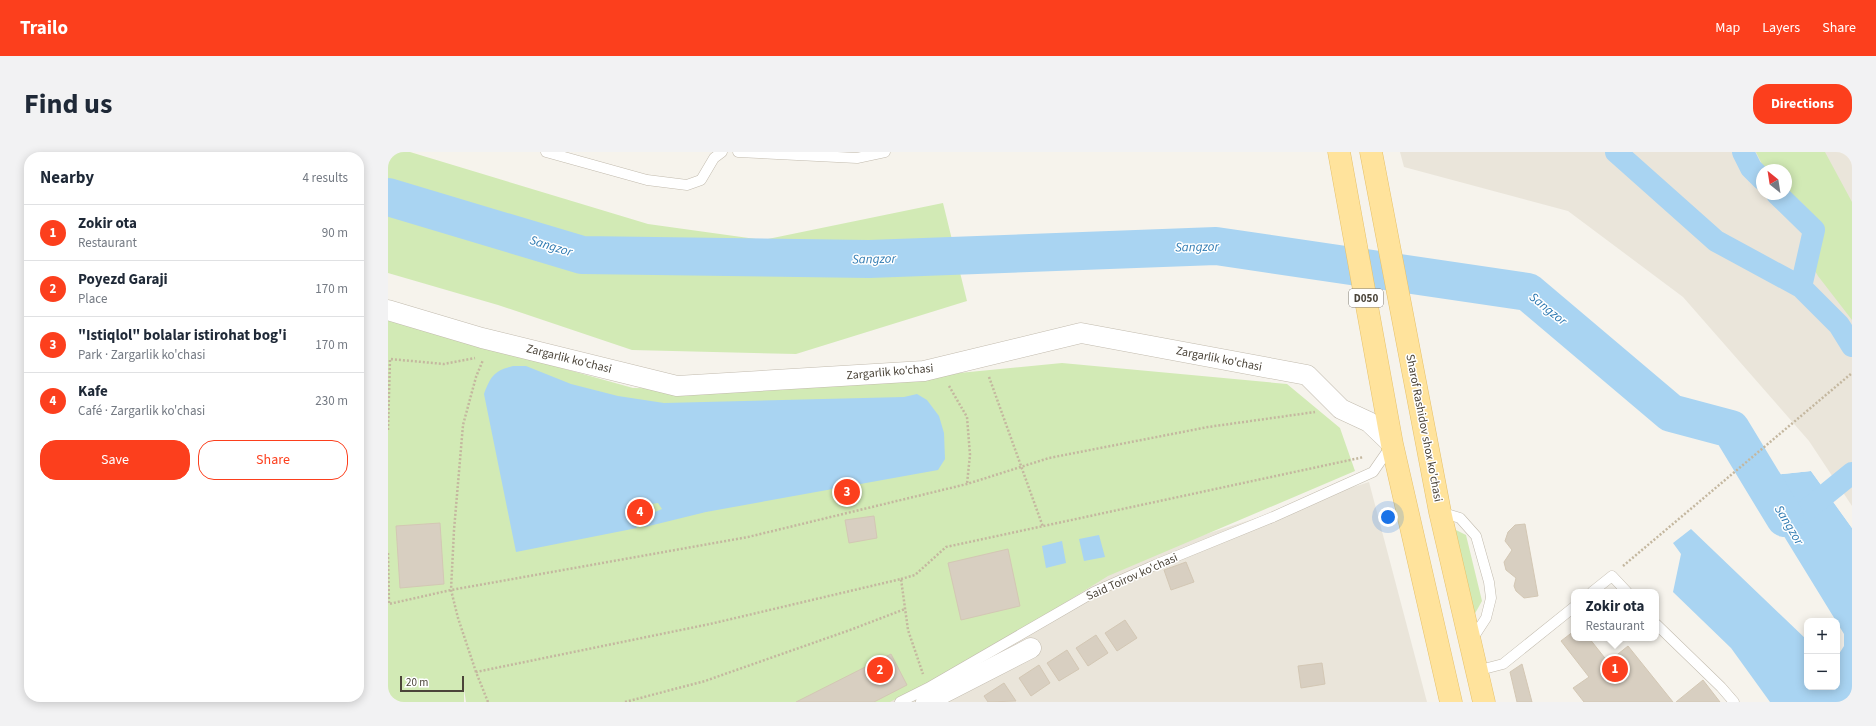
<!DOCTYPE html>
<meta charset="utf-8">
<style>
:root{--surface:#fff;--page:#f2f2f3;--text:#1f2937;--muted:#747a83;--line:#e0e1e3;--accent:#fc3f1d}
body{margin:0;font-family:"Source Sans 3",sans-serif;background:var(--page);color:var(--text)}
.controls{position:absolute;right:12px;bottom:12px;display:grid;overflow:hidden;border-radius:8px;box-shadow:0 2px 10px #0003}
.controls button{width:36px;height:36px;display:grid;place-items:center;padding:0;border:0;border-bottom:1px solid var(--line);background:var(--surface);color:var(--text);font:20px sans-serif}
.compass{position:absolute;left:1368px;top:12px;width:36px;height:36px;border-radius:50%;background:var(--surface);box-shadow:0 2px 10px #0003;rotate:330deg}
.scale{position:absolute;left:12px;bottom:10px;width:64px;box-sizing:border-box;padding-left:4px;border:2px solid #4b4439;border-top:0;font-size:11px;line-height:14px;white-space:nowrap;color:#4b4439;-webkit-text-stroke:3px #fff;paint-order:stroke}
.you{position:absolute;left:1000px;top:365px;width:14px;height:14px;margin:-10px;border:3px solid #fff;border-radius:50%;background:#1a73e8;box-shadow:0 0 0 6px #1a73e833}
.badge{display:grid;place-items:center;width:26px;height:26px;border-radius:50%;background:var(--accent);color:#fff;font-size:13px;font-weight:700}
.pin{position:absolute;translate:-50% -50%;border:2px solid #fff;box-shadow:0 1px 4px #0006}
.popup{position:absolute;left:1183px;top:437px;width:88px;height:52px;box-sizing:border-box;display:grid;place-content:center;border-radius:8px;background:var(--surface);filter:drop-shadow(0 1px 3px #0005);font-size:13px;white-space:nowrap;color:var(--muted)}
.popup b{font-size:15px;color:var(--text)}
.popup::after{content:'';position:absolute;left:50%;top:100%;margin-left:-8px;border:8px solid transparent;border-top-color:var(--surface)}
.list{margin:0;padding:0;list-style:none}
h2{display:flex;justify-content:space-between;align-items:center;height:52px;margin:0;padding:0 16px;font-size:17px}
h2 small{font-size:13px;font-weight:400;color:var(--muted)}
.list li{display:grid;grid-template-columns:26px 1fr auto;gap:12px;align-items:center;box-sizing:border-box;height:56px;padding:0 16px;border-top:1px solid var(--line)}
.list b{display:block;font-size:15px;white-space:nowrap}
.list p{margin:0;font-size:13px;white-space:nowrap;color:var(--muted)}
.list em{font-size:13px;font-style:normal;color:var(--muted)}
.actions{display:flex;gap:8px;padding:12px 16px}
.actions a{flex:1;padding:9px 0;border:1px solid var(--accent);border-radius:16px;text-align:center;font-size:14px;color:var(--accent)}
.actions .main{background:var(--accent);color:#fff}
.map{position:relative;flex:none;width:1464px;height:550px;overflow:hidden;border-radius:16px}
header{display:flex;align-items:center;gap:24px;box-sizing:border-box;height:56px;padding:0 20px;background:var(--accent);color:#fff}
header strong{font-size:19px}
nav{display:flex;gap:22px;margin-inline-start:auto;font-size:14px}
.intro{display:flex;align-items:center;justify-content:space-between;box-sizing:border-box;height:96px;padding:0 24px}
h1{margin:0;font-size:28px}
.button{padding:10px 18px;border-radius:16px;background:var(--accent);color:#fff;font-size:14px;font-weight:700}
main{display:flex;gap:24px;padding:0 24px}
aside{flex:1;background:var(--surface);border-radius:16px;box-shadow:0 2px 10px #0003}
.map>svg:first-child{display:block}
.residential{fill:#eae5da;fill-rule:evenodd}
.green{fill:#d2eab5}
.water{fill:#a9d4f2}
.pier{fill:#f6f3ec}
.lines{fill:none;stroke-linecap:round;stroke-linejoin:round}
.canal{stroke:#a9d4f2;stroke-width:22}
.river{stroke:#a9d4f2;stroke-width:38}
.building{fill:#d8cfc1;stroke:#d3c7b4}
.lane-casing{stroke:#c2bbae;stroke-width:11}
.street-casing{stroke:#c2bbae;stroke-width:21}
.primary-casing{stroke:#e6c16a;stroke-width:23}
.path{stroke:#c4b79f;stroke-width:2.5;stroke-dasharray:2 2;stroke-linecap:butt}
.lane{stroke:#fff;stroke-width:10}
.street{stroke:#fff;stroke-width:20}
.primary{stroke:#ffe39c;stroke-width:22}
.labels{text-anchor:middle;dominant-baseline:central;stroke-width:3;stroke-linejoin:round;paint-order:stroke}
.shield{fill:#fff;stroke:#817c74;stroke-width:1}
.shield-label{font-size:11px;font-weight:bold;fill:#4b4439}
.street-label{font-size:12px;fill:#4b4439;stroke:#fff}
.water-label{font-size:13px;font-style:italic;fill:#2e7ab2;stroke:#fff}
</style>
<header>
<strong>Trailo</strong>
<nav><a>Map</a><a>Layers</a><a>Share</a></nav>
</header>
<div class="intro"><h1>Find us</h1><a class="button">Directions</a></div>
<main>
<aside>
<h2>Nearby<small>4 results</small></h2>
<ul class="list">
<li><span class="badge">1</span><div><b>Zokir ota</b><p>Restaurant</p></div><em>90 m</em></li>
<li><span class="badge">2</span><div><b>Poyezd Garaji</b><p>Place</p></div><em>170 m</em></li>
<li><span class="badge">3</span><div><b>&quot;Istiqlol&quot; bolalar istirohat bog'i</b><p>Park · Zargarlik ko'chasi</p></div><em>170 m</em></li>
<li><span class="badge">4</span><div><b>Kafe</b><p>Café · Zargarlik ko'chasi</p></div><em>230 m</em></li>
</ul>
<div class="actions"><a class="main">Save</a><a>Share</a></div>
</aside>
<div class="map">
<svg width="1464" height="550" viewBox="0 0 1464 550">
<rect width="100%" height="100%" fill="#f6f3ec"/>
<path class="residential" d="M1012,0H1464V354L1421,289L1295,145L1180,59L1016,15ZM1374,18H1398V42H1374Z
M981,330L1039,550H476L765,399Z"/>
<path class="green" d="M0,0H22L260,72L375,88L555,51L579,149L408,202L244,198L110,153L0,121Z
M1368,0H1437L1464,50V168L1430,124L1423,112C1423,104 1426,96 1427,88C1431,62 1415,52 1398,37V18H1377Z
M0,168L161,207L177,217L245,236L307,237L479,230L674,211L899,232L952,276L967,319L720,424L593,503L502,550H78L76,537V550H0Z
M1062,375L1078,383L1094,449L1085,465Z"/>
<path class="water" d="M125,214H138L183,232L230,244L276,251L516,245L529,242L539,248L551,264L556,281L557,307L550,318L318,360L257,375L255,365L274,357L270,351L239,355L240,367L247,366L249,376L128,400L96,242C103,224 106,219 125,214Z
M1379,315L1385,323L1423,319L1464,376V550H1382L1343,496L1285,440L1293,402L1285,391L1303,377L1419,488V535H1449V505L1456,494V482L1362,329Z
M711,383L717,405L696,409L691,387Z
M674,389L678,411L658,416L654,394Z"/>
<path class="pier" d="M1378,313L1386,321L1424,317L1464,372V376L1423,319L1385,323L1379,315L1361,330V327Z"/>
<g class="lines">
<path class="canal" d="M1228,0L1328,89L1413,135
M1355,0L1363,16L1374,27
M1389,42L1426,78L1413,135L1451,173L1464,194
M1416,360L1464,321"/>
<path class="river" d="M0,45L194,103L481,107L828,94L1140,140L1283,261L1343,277L1397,366"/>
</g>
<path class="building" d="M486,364L489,386L461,391L457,368Z
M52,371L56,432L12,436L8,374Z
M1137,372L1150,444L1136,446L1128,439L1126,434L1128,426L1118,418L1116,410L1124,398L1117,389L1120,380L1127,373Z
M620,397L632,454L573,468L560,411Z
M798,410L806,430L783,438L776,418Z
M737,468L749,486L729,499L717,481Z
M1186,479V486H1201L1220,510L1240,494L1285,550H1196L1185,536L1201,525L1173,489Z
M708,483L720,501L700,514L688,496Z
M679,498L691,517L671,529L659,511Z
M503,502L519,533L486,550H408Z
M934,511L937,532L913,536L910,514Z
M1134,512L1144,550H1129L1122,520Z
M651,513L662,531L643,544L631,526Z
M1315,528L1332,550H1288Z
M616,531L628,549L600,550L596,544Z"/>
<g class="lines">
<defs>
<path id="lane" d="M158,0L259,28L299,33L313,28L326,6L334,0
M350,0L469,6L497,0
M1052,360L1072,366L1088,384L1101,430L1103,446L1098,466L1083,489
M1204,440L1224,424L1239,440
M1268,472L1333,535L1346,550
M1088,519L1115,512L1186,455
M512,550L540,536L706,440L767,413L885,365L985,320L1003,294"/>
<path id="street" d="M0,158L94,186L289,234L536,219L693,181L919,223L953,257L981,270L1004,292
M538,550L643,496"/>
<path id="primary" d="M951,0L1004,292L1063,550
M983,0L1052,360L1096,550"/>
</defs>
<use href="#lane" class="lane-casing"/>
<use href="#street" class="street-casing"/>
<use href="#primary" class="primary-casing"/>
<path class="path" d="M601,225L655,375
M561,234L579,265L582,303L579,332
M0,278L2,207L56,212L87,206
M0,401L1,452L63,438L360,385L579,332L661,306L820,275L927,260
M1235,414L1464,221
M513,427L527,423L558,395L976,305
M88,520L70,466L63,438L66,378L75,273L88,225L95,208
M100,550L88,520L322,472L513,427L520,478L535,522
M237,550L317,529L462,478L517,457"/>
<use href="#lane" class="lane"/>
<use href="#street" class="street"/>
<use href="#primary" class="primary"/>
</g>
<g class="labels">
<rect class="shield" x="961" y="137" width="34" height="18" rx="3"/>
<g class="shield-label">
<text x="978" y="146">D050</text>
</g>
<g class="street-label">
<text transform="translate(181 207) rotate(14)">Zargarlik ko'chasi</text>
<text transform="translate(831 207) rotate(11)">Zargarlik ko'chasi</text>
<text transform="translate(502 220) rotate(-5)">Zargarlik ko'chasi</text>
<text transform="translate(1036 276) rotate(79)">Sharof Rashidov shox ko'chasi</text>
<text transform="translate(744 425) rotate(-24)">Said Toirov ko'chasi</text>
</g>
<g class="water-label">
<text transform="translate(163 94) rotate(17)">Sangzor</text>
<text transform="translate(809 95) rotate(-1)">Sangzor</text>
<text transform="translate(486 107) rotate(-1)">Sangzor</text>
<text transform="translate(1160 157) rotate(39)">Sangzor</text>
<text transform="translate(1401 373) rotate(59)">Sangzor</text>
</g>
</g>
</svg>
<div class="controls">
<button>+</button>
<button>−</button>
</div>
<svg class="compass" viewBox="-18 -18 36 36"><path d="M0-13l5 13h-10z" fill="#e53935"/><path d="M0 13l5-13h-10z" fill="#747a83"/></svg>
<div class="scale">20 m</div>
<div class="you"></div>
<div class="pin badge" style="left:1227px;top:517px">1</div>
<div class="popup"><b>Zokir ota</b>Restaurant</div>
<div class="pin badge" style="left:492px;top:518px">2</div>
<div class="pin badge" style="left:459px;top:340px">3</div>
<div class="pin badge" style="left:252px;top:360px">4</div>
</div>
</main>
